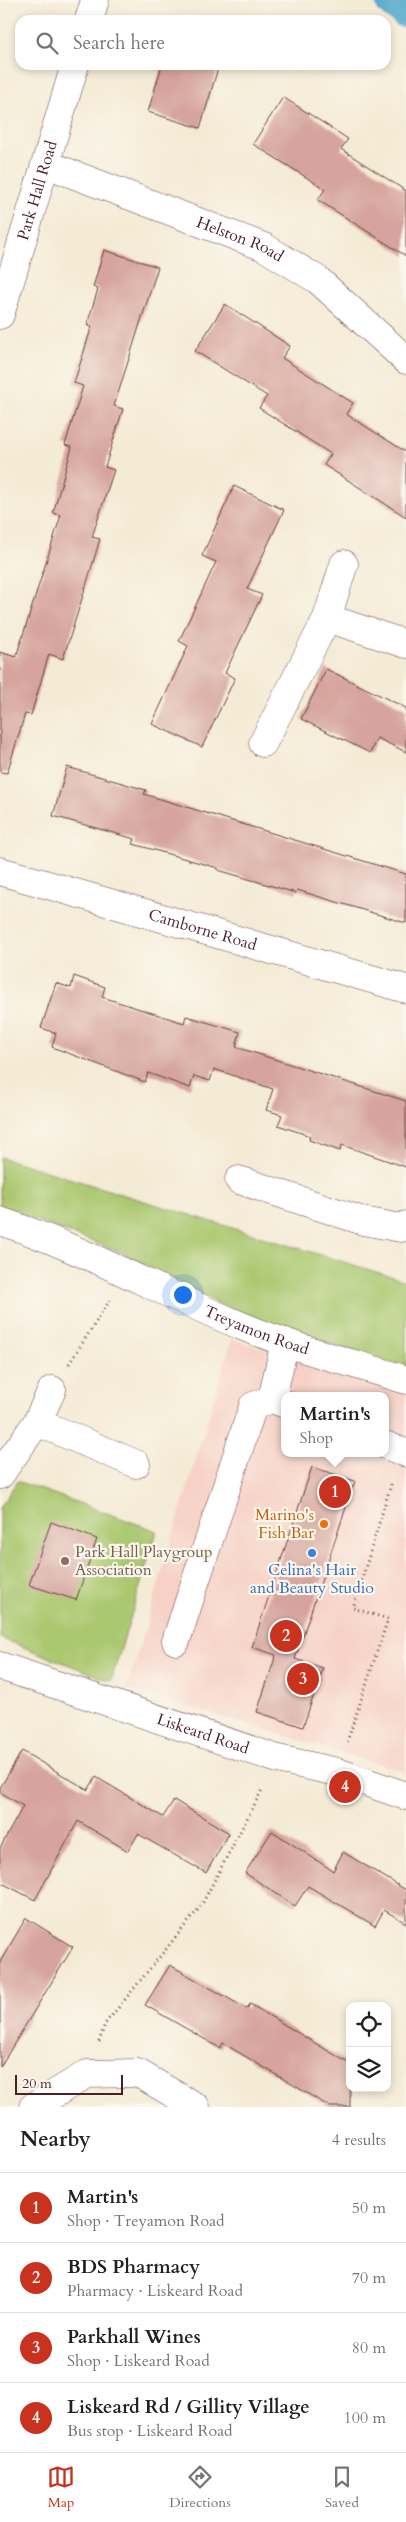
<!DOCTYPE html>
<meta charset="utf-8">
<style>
:root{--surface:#fff;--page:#f6f6f6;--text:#202124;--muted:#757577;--line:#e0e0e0;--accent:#c8321e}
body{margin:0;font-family:Cardo,serif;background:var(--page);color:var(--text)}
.controls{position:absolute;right:15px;bottom:15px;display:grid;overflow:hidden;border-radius:10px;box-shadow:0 2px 8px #0003}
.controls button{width:45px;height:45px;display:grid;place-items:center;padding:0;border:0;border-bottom:1px solid var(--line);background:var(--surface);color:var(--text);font:25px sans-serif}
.scale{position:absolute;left:15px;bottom:12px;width:108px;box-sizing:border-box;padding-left:5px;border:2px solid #4a1f2b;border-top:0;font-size:14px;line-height:18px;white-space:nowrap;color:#4a1f2b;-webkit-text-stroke:4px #fbf7ec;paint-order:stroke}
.you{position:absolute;left:182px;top:1294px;width:18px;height:18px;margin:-12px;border:4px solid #fff;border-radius:50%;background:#1a73e8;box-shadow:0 0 0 8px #1a73e833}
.badge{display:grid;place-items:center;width:32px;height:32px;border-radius:50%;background:var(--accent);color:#fff;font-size:16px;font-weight:700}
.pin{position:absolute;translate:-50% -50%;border:2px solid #fff;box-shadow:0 1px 5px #0006}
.popup{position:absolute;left:281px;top:1392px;width:108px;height:65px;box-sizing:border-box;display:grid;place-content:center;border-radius:10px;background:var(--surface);filter:drop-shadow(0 1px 4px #0005);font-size:16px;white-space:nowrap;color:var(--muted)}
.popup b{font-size:19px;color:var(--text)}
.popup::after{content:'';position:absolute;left:50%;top:100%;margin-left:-10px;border:10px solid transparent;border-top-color:var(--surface)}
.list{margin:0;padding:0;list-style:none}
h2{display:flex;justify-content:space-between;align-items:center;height:65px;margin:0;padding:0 20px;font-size:21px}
h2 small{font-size:16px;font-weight:400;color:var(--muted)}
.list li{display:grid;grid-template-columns:32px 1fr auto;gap:15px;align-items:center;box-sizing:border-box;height:70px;padding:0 20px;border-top:1px solid var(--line)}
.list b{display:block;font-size:19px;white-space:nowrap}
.list p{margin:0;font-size:16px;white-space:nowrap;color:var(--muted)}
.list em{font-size:16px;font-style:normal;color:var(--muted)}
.icon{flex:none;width:28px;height:28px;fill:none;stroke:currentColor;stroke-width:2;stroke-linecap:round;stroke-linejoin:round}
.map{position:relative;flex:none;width:406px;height:2107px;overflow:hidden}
.search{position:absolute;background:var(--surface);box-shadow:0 2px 8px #0003;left:15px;right:15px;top:15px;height:55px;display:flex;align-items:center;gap:12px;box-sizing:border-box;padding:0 18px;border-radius:15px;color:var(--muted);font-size:19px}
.sheet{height:345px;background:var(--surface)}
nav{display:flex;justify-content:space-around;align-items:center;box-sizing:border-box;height:70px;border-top:1px solid var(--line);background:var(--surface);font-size:14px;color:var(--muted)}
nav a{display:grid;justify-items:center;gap:2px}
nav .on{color:var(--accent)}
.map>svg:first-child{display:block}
.built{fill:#f7d1c6;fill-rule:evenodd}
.green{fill:#aac86f;stroke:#7a744d}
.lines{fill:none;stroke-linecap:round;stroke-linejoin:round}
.canal{stroke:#4ea5ca;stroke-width:38}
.building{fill:#d6a49c}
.minor-casing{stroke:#643e44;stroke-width:29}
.path{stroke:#643e44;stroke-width:3;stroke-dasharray:1 4;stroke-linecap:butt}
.minor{stroke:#fff;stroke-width:28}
.food-dot{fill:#e8710a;stroke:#fbf7ec;stroke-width:2}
.shop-dot{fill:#3f7fe0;stroke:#fbf7ec;stroke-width:2}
.education-dot{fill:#8d6e63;stroke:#fbf7ec;stroke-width:2}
.labels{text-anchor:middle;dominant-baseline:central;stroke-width:4.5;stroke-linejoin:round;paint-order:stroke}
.street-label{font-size:16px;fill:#4a1f2b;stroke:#fbf7ec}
.food-label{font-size:16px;fill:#c56008;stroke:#fbf7ec;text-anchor:end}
.education-label{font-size:16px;fill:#785e54;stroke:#fbf7ec;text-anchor:start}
.shop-label{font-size:16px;fill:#366cbe;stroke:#fbf7ec}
</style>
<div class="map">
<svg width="406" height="2107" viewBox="0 0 406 2107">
<rect width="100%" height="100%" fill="#fbf7ec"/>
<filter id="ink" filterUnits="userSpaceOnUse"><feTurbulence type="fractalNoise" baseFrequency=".02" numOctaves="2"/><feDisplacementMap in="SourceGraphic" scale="10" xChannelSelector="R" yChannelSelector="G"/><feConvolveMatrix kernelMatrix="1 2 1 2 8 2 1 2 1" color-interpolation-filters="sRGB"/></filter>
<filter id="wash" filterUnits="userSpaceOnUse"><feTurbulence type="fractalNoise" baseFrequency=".0096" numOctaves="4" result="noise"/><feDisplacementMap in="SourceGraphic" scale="20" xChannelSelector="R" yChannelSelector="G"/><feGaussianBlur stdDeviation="1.12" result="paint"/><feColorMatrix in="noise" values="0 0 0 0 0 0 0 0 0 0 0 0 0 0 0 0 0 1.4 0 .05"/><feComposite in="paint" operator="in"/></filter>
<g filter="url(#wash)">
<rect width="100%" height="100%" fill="#f4ebd5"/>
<path class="built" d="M232,1339L406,1391V1772L127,1689ZM285,1396H385V1453H285Z"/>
<path class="green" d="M0,1157L406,1281V1368L242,1316L126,1254L0,1207Z
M17,1481L157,1531L111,1681L0,1638V1508Z"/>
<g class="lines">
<path class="canal" d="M394,0L406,9"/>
</g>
<g id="blocks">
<path class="building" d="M162,65H219L200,128L148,112Z
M283,97L348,139L341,149L406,191V256L318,200L325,189L253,144Z
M104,250L158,267L114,406L123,409L105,467L114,470L92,537L100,539L85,589L63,659L49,654L31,715L25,714L7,773L0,772V652L16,657L61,515L53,513L72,447L65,445L83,386L74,383L92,326L87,325L98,289L93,287Z
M225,304L290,346L282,358L353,403L346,414L406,452V517L324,465L331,454L259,408L267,396L195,351Z
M234,486L284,510L247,589L262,595L225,673L235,678L202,747L152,724L188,646L179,641L216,562L202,556Z
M326,669L406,708V752L377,738L370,753L301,719Z
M67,767L146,790L144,794L406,874V923L297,890L296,893L218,870V868L133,844L135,839L53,816Z
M74,976L105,987L102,997L184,1023L186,1016L240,1032L236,1047L406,1101V1167L342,1145L340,1151L309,1140L310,1136L278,1125L282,1115L266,1110L273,1089L214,1069L210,1081L194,1076L190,1088L148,1073L145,1082L52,1047L56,1033L41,1028L56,983L71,988Z
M312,1467L355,1481L295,1659L323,1668L303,1727L257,1712L276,1655L252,1647Z
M51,1522L97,1539L76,1600L29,1585Z
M22,1751L88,1790L96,1777L163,1817L174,1800L229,1833L206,1873L138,1834L128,1851L78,1821L35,1900L0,1882V1848L23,1806L0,1792V1788Z
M272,1831L333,1871L343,1852L406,1890V1923L384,1910L375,1926L308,1886L295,1906L245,1873Z
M26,1918L73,1947L0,2067V1962Z
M170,1965L247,2009L250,2004L350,2064V2107H330L223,2043L220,2048L145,2005Z"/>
</g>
</g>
<g filter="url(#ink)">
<use href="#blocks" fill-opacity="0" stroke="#643e44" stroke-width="1"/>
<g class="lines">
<defs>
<g id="minor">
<path d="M89,20L95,0"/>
<path id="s1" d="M46,164L264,247L318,280L406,360"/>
<path id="s2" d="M0,315L75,65"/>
<path d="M327,618L406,644"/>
<path d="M263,743L327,618L344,564"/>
<path id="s3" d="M0,871L406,989"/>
<path d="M239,1180L363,1221L401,1228L406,1225"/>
<path id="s4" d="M0,1221C82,1248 158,1291 237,1324C291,1347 350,1362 406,1380"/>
<path d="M285,1342L272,1399L285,1404"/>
<path d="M37,1422L136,1464"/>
<path d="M385,1445L406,1453"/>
<path d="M0,1475L37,1422L52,1390"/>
<path d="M176,1641L253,1406L272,1399"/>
<path id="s5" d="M0,1666L278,1759L337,1772L406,1796"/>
<path d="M33,2107L87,2074L138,2073L196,2107"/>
</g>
</defs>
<use href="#minor" class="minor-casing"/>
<path class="path" d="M69,1364L110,1300
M347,1742L388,1619L353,1608L392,1481
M99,2042L105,2024L201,1906L263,1788"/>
<use href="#minor" class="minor"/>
</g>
</g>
<circle class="food-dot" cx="324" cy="1524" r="5"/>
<circle class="shop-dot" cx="312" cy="1553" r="5"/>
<circle class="education-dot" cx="65" cy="1561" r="5"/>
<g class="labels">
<g class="street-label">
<text stroke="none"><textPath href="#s2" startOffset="130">Park Hall Road</textPath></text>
<text stroke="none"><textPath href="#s1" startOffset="208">Helston Road</textPath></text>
<text stroke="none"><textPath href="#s3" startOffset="211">Camborne Road</textPath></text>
<text stroke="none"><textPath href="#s4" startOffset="279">Treyamon Road</textPath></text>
<text stroke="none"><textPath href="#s5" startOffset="214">Liskeard Road</textPath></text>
</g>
<g class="food-label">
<text x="314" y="1515">Marino's<tspan x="314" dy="18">Fish Bar</tspan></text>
</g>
<g class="education-label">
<text x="75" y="1552">Park Hall Playgroup<tspan x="75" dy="18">Association</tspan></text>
</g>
<g class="shop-label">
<text x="312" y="1570">Celina's Hair<tspan x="312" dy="18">and Beauty Studio</tspan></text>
</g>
</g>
</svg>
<div class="controls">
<button><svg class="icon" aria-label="locate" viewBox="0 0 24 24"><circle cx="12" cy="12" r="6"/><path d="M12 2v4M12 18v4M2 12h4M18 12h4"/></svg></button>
<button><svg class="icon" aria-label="layers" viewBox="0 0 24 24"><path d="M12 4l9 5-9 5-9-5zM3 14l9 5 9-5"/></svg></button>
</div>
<div class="scale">20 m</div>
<div class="you"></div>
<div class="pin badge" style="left:335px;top:1492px">1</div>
<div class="popup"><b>Martin's</b>Shop</div>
<div class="pin badge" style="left:286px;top:1636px">2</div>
<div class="pin badge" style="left:303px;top:1679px">3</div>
<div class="pin badge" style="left:345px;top:1787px">4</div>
<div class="search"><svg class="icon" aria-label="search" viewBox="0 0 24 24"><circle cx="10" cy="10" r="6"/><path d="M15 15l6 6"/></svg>Search here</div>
</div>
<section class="sheet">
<h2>Nearby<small>4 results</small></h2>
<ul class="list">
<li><span class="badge">1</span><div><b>Martin's</b><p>Shop · Treyamon Road</p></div><em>50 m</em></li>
<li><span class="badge">2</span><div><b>BDS Pharmacy</b><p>Pharmacy · Liskeard Road</p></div><em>70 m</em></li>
<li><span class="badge">3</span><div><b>Parkhall Wines</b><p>Shop · Liskeard Road</p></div><em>80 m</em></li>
<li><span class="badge">4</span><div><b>Liskeard Rd / Gillity Village</b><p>Bus stop · Liskeard Road</p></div><em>100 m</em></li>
</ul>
</section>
<nav>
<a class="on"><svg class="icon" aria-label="map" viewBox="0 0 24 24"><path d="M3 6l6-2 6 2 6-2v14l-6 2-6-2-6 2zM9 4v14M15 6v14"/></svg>Map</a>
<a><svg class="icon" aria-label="directions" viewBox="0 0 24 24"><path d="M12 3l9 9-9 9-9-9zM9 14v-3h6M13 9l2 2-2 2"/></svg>Directions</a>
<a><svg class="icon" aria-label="saved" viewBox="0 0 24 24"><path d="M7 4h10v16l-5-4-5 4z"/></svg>Saved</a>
</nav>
